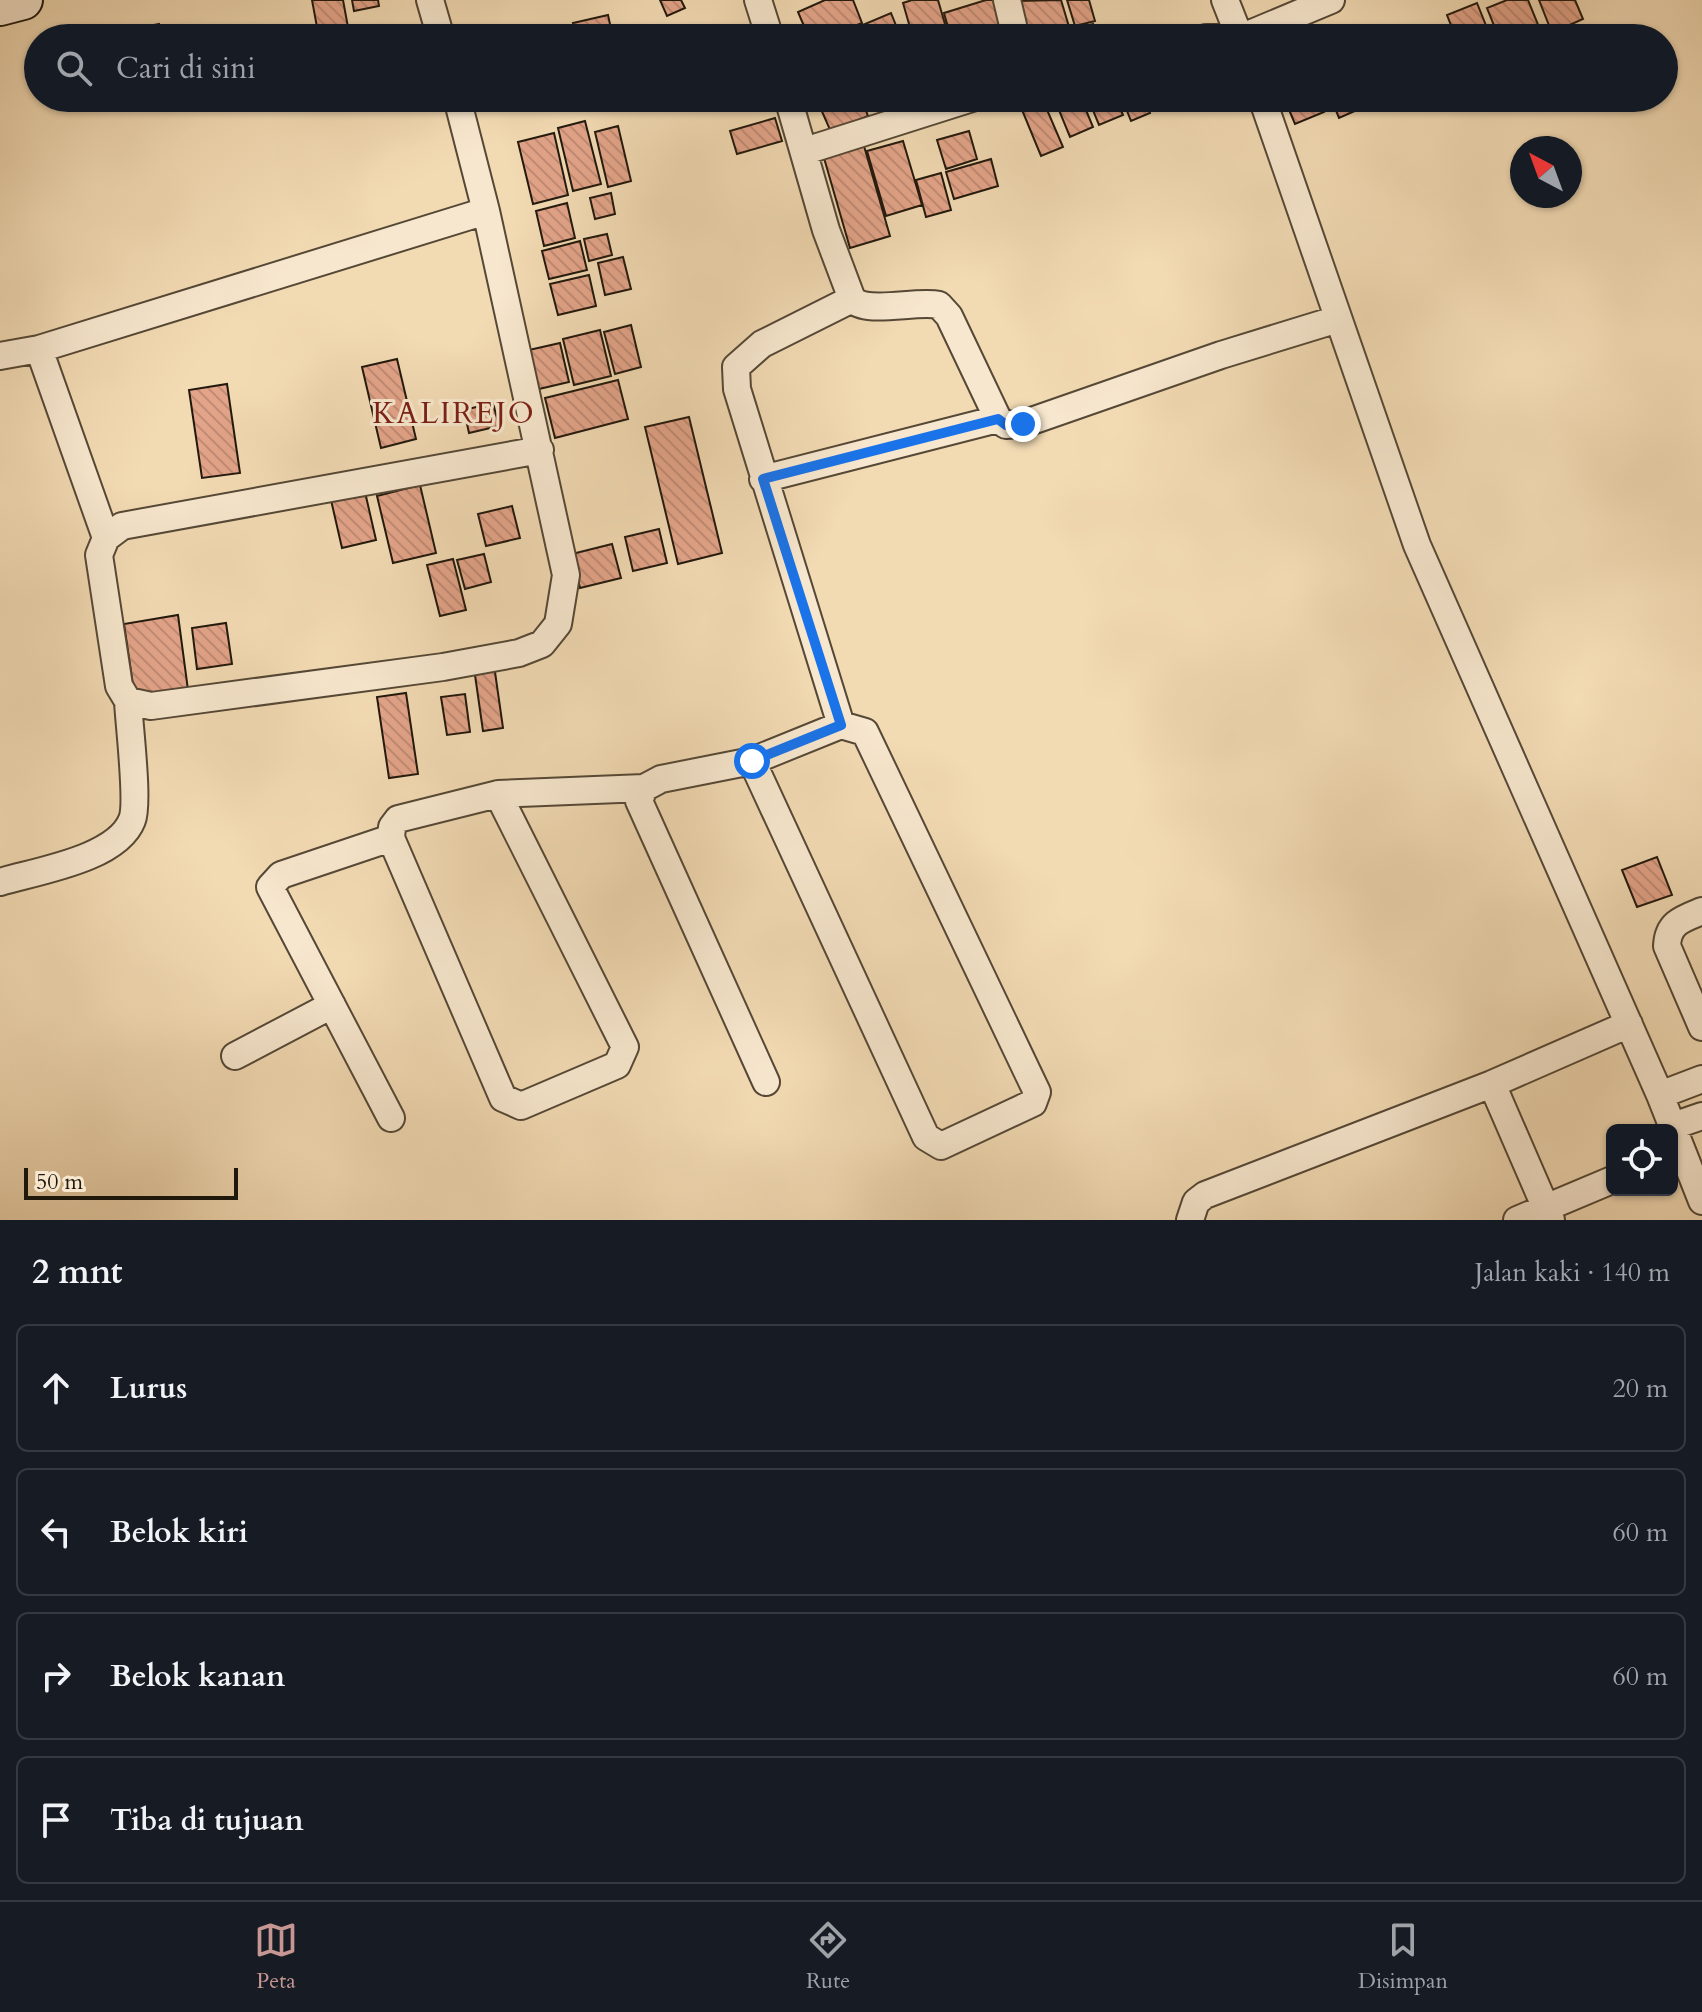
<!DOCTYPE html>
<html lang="id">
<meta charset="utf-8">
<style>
:root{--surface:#171b24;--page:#20242c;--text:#f1f3f6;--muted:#9ea1a6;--line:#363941;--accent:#c59692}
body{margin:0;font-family:Cardo,serif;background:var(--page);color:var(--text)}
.controls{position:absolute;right:24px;bottom:24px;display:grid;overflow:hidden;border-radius:12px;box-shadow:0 2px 6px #0004}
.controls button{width:72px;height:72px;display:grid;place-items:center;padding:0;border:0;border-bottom:2px solid var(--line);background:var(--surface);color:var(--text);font:40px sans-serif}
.compass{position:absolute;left:1510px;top:136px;width:72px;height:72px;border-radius:50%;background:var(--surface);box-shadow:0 2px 6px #0004;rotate:319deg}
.scale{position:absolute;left:24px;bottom:20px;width:214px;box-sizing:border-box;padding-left:8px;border:4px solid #21180c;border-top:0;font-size:22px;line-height:28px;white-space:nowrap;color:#21180c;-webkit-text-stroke:6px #f7e7ce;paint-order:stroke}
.stop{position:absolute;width:24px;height:24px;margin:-18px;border:6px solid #1a73e8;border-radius:50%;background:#fff}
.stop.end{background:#1a73e8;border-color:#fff;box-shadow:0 2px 8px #0008}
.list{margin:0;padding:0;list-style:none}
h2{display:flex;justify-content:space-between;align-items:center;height:104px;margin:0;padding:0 32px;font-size:34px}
h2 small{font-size:26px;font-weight:400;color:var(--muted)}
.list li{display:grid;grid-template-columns:52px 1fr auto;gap:24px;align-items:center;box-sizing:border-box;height:128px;margin:0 16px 16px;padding:0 16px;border:2px solid var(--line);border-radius:12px}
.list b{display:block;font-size:30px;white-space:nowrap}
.list em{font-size:26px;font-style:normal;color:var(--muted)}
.icon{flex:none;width:44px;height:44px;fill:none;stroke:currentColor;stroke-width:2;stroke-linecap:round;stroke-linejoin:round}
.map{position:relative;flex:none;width:1702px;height:1220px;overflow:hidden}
.search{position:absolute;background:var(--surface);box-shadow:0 2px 6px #0004;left:24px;right:24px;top:24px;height:88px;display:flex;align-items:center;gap:20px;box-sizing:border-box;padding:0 28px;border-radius:44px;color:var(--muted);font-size:30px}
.sheet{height:680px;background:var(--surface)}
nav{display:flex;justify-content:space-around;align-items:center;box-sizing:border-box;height:112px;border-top:2px solid var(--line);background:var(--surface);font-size:22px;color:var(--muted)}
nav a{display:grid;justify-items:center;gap:4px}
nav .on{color:var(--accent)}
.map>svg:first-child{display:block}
.building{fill:url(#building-back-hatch);stroke:#21180c;stroke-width:2}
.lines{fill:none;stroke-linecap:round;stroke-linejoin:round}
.street-casing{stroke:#554836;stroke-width:30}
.secondary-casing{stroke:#21180c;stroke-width:42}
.street{stroke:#f7e7ce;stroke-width:26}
.secondary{stroke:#f7e7ce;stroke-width:38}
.route{stroke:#1a73e8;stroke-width:10}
.labels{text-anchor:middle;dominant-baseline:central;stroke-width:6;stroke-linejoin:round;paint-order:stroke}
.quarter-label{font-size:30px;letter-spacing:2px;fill:#7a1f14;stroke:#f7e7ce}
</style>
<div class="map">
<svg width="1702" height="1220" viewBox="0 0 1702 1220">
<defs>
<pattern id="building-back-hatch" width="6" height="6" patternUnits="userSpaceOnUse" patternTransform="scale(2)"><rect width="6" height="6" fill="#e3a489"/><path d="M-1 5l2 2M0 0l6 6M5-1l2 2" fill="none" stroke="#c28c75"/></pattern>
</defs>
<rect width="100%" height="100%" fill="#f2dab3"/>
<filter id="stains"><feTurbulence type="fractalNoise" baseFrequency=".0025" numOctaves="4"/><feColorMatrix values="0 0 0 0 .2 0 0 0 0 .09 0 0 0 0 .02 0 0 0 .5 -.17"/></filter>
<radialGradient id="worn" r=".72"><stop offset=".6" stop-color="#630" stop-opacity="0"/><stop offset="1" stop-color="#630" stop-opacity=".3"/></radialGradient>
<path class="building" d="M312,0H343L350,38H319Z
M352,0H378L379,6L354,11Z
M660,0H681L685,8L667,16Z
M825,0H853L862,23L826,38H809L798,12Z
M912,0H938L949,38H913L903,3Z
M986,0H994L1005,38H951L944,13Z
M1061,0L1070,30L1028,38L1018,1Z
M1067,0H1089L1095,21L1075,26Z
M1507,0H1528L1541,32L1526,38H1499L1487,8Z
M1539,0H1575L1583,19L1552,33Z
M1477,3L1491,38H1456L1447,15Z
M891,13L901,38H849L846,32Z
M608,15L613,38H577L573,23Z
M159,24L162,38H105V35Z
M1093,24L1097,38H1047Z
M528,28L530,38H490Z
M64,98H104L105,101L66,108Z
M816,98H861L868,116L831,132Z
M1037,98H1042L1063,147L1041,156L1020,105Z
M1054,98H1081L1093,127L1070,137Z
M1088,98H1116L1123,115L1099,125Z
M1122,98H1144L1150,113L1131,121Z
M1284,98H1318L1324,112L1295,124Z
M1331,98H1379L1380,100L1339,118Z
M775,118L782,141L737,154L730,131Z
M585,121L601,184L573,191L558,128Z
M618,126L631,181L608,187L595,132Z
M969,131L977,159L946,169L937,140Z
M554,133L568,195L533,204L518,142Z
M903,141L922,205L886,216L867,151Z
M864,146L890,236L850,248L824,158Z
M991,159L998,186L954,199L946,172Z
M941,173L951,210L926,217L916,180Z
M611,193L615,214L595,219L590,198Z
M567,203L575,238L544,246L536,211Z
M607,234L612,255L589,261L584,239Z
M580,241L587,270L549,279L542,251Z
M623,257L631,289L605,295L598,263Z
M589,275L596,306L558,315L550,284Z
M631,325L641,367L615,374L604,332Z
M600,330L611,376L574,385L563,339Z
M560,343L569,382L539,389L529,350Z
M397,359L416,439L381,448L362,367Z
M618,380L628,419L555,438L545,398Z
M227,384L240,473L202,478L189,390Z
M493,403L499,426L469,433L464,410Z
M689,417L722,553L678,564L645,427Z
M420,485L436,553L393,563L377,496Z
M365,492L376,540L342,548L331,500Z
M512,506L520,538L486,546L478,514Z
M659,529L667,563L633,571L625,537Z
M612,544L621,578L580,588L572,554Z
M484,554L491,582L465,589L457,560Z
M453,559L466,610L440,616L427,565Z
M178,615L188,690L135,699L124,624Z
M226,623L232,664L197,669L192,628Z
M494,665L503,728L483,731L474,668Z
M406,693L418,774L389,778L377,697Z
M465,694L470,732L447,735L441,697Z
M1657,857L1672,895L1637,907L1622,870Z"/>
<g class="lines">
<defs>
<path id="street" d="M430,0L441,38
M758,0L770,38
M1007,0L1016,38
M1225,0L1240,38
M1206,38H1240L1331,0
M788,98L826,230L852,299C866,315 916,300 939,305L949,316L998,419L1006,425L1023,424L1221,355L1338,319
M1262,98L1417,545L1660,1095L1702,1201
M805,151L972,98
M39,349L106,538
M0,356L39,349L486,211
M763,479L998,419
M128,701L151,706L443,667L519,653L542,644L558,624L566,575L486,211L457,98
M752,761L926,1137L941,1146L1033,1103L1037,1092L865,732L841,725
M498,794L625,1047L617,1065L521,1106L503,1098L391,838L392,827L398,819L498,794L644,788
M391,838L281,875L270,887L391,1118
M0,882C37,871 117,859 132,820C139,803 129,724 128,701L119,686L99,555L106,538L122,526L540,450
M1702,911C1682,919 1668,923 1667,946L1702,1027
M235,1056L332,1005
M766,1082L639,801L644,788L661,779L752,761L841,725L737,389L736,367L762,344L852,299
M1492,1084L1551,1220
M1660,1095L1702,1079
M1673,1126L1702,1116
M1190,1220L1196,1202L1205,1195L1492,1084L1629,1024
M1517,1220L1612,1180"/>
<path id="secondary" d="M0,6L23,0"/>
</defs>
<use href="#street" class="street-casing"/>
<use href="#secondary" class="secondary-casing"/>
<use href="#street" class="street"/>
<use href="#secondary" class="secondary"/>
</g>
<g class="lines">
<path class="route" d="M752,761L841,725L763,479L998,419L1006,425L1023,424"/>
</g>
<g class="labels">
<g class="quarter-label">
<text x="454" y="413">KALIREJO</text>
</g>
</g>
<rect width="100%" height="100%" filter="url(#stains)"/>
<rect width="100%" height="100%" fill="url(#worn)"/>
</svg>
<div class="controls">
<button><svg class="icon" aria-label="locate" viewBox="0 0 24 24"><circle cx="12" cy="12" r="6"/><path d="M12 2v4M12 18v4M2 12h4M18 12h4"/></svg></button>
</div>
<svg class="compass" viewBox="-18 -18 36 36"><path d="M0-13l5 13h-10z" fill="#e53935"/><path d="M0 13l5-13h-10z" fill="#9ea1a6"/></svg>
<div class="scale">50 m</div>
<div class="stop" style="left:752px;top:761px"></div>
<div class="stop end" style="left:1023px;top:424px"></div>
<div class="search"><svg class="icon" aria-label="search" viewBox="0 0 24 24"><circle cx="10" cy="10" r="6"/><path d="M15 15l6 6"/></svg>Cari di sini</div>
</div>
<section class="sheet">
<h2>2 mnt<small>Jalan kaki · 140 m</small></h2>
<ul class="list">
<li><svg class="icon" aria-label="ahead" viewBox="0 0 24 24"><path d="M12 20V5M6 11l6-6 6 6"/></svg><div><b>Lurus</b></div><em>20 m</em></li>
<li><svg class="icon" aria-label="left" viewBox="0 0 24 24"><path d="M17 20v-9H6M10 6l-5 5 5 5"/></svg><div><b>Belok kiri</b></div><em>60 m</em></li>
<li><svg class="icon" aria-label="right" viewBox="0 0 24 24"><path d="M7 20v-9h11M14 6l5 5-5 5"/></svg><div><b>Belok kanan</b></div><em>60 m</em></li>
<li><svg class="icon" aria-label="arrive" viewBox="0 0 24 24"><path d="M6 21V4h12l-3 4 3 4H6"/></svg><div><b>Tiba di tujuan</b></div></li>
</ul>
</section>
<nav>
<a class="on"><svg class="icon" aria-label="map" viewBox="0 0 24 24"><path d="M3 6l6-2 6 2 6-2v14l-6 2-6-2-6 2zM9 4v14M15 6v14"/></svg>Peta</a>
<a><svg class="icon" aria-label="directions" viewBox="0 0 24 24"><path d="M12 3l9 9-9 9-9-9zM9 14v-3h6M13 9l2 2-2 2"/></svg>Rute</a>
<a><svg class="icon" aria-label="saved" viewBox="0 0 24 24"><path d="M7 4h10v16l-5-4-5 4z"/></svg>Disimpan</a>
</nav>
